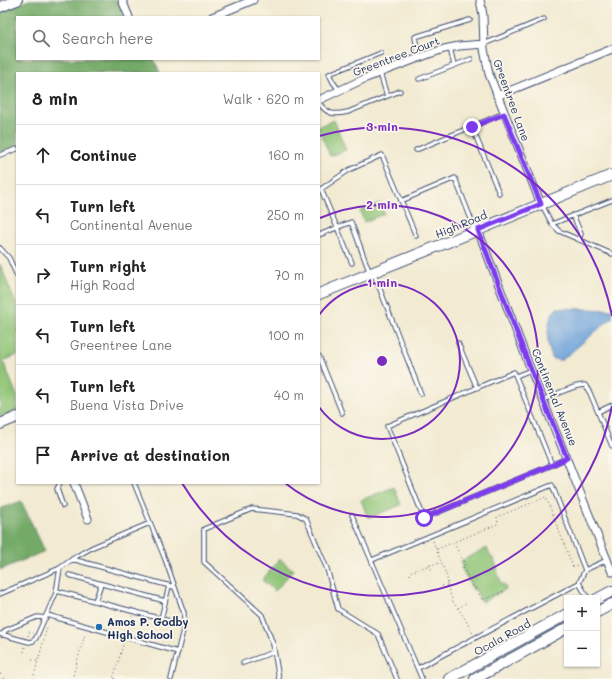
<!DOCTYPE html>
<meta charset="utf-8">
<style>
:root{--surface:#fff;--page:#f6f6f6;--text:#222;--muted:#767676;--line:#e0e0e0}
body{margin:0;font-family:Mali,sans-serif;background:var(--page);color:var(--text)}
.controls{position:absolute;right:12px;bottom:12px;display:grid;overflow:hidden;border-radius:0px;box-shadow:0 1px 3px #0004}
.controls button{width:36px;height:36px;display:grid;place-items:center;padding:0;border:0;border-bottom:1px solid var(--line);background:var(--surface);color:var(--text);font:20px sans-serif}
.stop{position:absolute;width:12px;height:12px;margin:-9px;border:3px solid #7c3aed;border-radius:50%;background:#fff}
.stop.end{background:#7c3aed;border-color:#fff;box-shadow:0 1px 4px #0008}
.list{margin:0;padding:0;list-style:none}
h2{display:flex;justify-content:space-between;align-items:center;height:52px;margin:0;padding:0 16px;font-size:17px}
h2 small{font-size:13px;font-weight:400;color:var(--muted)}
.list li{display:grid;grid-template-columns:26px 1fr auto;gap:12px;align-items:center;box-sizing:border-box;height:60px;padding:0 16px;border-top:1px solid var(--line)}
.list b{display:block;font-size:15px;white-space:nowrap}
.list p{margin:0;font-size:13px;white-space:nowrap;color:var(--muted)}
.list em{font-size:13px;font-style:normal;color:var(--muted)}
.icon{flex:none;width:22px;height:22px;fill:none;stroke:currentColor;stroke-width:2;stroke-linecap:round;stroke-linejoin:round}
.map{position:relative;flex:none;width:612px;height:679px;overflow:hidden}
.search{position:absolute;background:var(--surface);box-shadow:0 1px 3px #0004;left:16px;top:16px;width:304px;height:44px;display:flex;align-items:center;gap:10px;box-sizing:border-box;padding:0 14px;border-radius:0px;color:var(--muted);font-size:15px}
.panel{position:absolute;background:var(--surface);box-shadow:0 1px 3px #0004;left:16px;top:72px;width:304px;height:412px;border-radius:0px}
.map>svg:first-child{display:block}
.green{fill:#8fc476;stroke:#557a6a}
.forest{fill:#73aa67;stroke:#476c62}
.water{fill:#6da1d9;stroke:#44689c}
.lines{fill:none;stroke-linecap:round;stroke-linejoin:round}
.lane-casing{stroke:#3b4b6f;stroke-width:5.5}
.street-casing{stroke:#3b4b6f;stroke-width:9}
.secondary-casing{stroke:#3b4b6f;stroke-width:12}
.path{stroke:#3b4b6f;stroke-width:1;stroke-dasharray:1 3;stroke-linecap:butt}
.lane{stroke:#fff;stroke-width:3.5}
.street{stroke:#fff;stroke-width:7}
.secondary{stroke:#fff;stroke-width:10}
.route{stroke:#7c3aed;stroke-width:5}
.ring{fill:none;stroke:#7b2cbf;stroke-width:2}
.poi-dot{fill:#1f6fb2;stroke:#fbf7ec;stroke-width:1.5}
.labels{text-anchor:middle;dominant-baseline:central;stroke-width:3.5;stroke-linejoin:round;paint-order:stroke}
.street-label{font-size:11px;fill:#1b2f5e;stroke:#fbf7ec}
.poi-label{font-size:11px;font-weight:bold;fill:#1b2f5e;stroke:#fbf7ec;text-anchor:start}
.centre{fill:#7b2cbf;stroke:#fbf7ec;stroke-width:2}
.ring-label{font-size:12px;text-anchor:middle;font-weight:bold;fill:#7b2cbf;stroke:#fbf7ec;stroke-width:3.5;stroke-linejoin:round;paint-order:stroke}
</style>
<div class="map">
<svg width="612" height="679" viewBox="0 0 612 679">
<rect width="100%" height="100%" fill="#fbf7ec"/>
<filter id="ink" filterUnits="userSpaceOnUse"><feTurbulence type="fractalNoise" baseFrequency=".025" numOctaves="2"/><feDisplacementMap in="SourceGraphic" scale="8" xChannelSelector="R" yChannelSelector="G"/><feConvolveMatrix kernelMatrix="1 2 1 2 8 2 1 2 1" color-interpolation-filters="sRGB"/></filter>
<filter id="wash" filterUnits="userSpaceOnUse"><feTurbulence type="fractalNoise" baseFrequency=".012" numOctaves="4" result="noise"/><feDisplacementMap in="SourceGraphic" scale="16" xChannelSelector="R" yChannelSelector="G"/><feGaussianBlur stdDeviation="0.9" result="paint"/><feColorMatrix in="noise" values="0 0 0 0 0 0 0 0 0 0 0 0 0 0 0 0 0 1.4 0 .05"/><feComposite in="paint" operator="in"/></filter>
<g filter="url(#wash)">
<rect width="100%" height="100%" fill="#f2ead1"/>
<path class="green" d="M334,120L346,150L330,156L319,129V126Z
M380,203L384,214L364,222L360,211Z
M0,264L17,307V355L3,361L17,396V410L0,417Z
M394,487L401,505L368,518L361,500Z
M487,548L491,558H493L498,570L497,571L502,585L504,584L506,589L482,602L475,589L473,590L461,567L463,566L461,561Z
M280,559L293,570L275,591L262,580Z"/>
<path class="forest" d="M29,0H117L124,17H17V59H154L160,73H17V146L0,153V12Z
M21,501L45,551L0,570V509Z"/>
<path class="water" d="M557,308L612,310V319L608,321L562,360H557L552,358C551,355 550,352 549,348C546,338 548,314 557,308Z"/>
</g>
<g filter="url(#ink)">
<g class="lines">
<defs>
<path id="lane" d="M484,44L544,19
M450,48L454,65
M419,58L415,37L470,20
M380,73L387,96
M419,79L471,59
M339,90L333,82L329,74L381,53
M319,103C328,115 334,115 348,112L400,91
M472,127L499,193
M416,150L504,113
M0,155L17,149
M401,201L455,178L475,229
M542,205L552,224L559,231L612,254
M573,215L581,234L579,240
M552,224L612,200
M319,235L351,222C358,239 363,256 370,273
M0,248L9,258L17,276
M352,263L321,189L349,170L382,155L416,236
M374,274L421,394
M458,343L477,388
M319,356L342,413
M514,372L552,465L424,518L387,426Z
M516,376L531,370
M543,400C554,395 574,385 585,385L590,393L612,446
M598,412L612,405
M551,465L567,458
M60,483L57,489L63,506
M134,483L165,559L184,613V626L171,679
M352,515L422,679
M72,559L174,587
M372,560L552,485L585,570
M69,575L165,601
M579,583L588,598
M57,591L173,622
M0,594L60,568L77,556L93,547L150,523
M95,601L101,584
M47,615L178,652
M161,619L169,586
M0,634L29,642L33,641L36,638L56,593L60,568
M2,635L6,630L37,617L46,618
M243,663L274,652
M418,668L579,583L585,570L607,560
M279,679L273,644L262,615L204,562V529L252,509L297,514L306,519L327,569L338,609L378,634L397,679"/>
<path id="street" d="M122,0L129,17
M480,0L483,15L484,49L489,74L541,204
M212,17L253,0
M497,96L612,49
M319,100L366,78L429,54L444,49L459,46L484,44
M478,230L531,370L612,572
M74,483L88,519"/>
<path id="secondary" d="M0,7L17,0
M319,294L478,230L612,175
M0,424L17,417
M597,599L612,591
M597,612L612,604
M449,679L567,614
M475,679L567,628"/>
</defs>
<use href="#lane" class="lane-casing"/>
<use href="#street" class="street-casing"/>
<use href="#secondary" class="secondary-casing"/>
<path class="path" d="M433,541L447,577L448,588L453,602L464,617L473,634
M454,543L465,565L463,568L474,588H476L482,600L504,591
M437,549L498,524L497,517L546,497L573,567L578,565
M429,565L432,570
M410,575V572C413,570 417,570 420,569C428,565 433,564 441,563
M442,586L447,585
M458,608L466,603
M127,632L132,616
M28,636L29,632L33,633
M24,652L25,647
M32,660L37,661
M0,674H1
M3,679L4,676
M33,679L47,628
M72,679L86,631
M115,679H113L124,642"/>
<use href="#lane" class="lane"/>
<use href="#street" class="street"/>
<use href="#secondary" class="secondary"/>
</g>
</g>
<g class="lines" filter="url(#ink)">
<path class="route" d="M424,518L552,465L567,458L531,370L478,230L541,204L504,114L472,127"/>
</g>
<g class="ring">
<path d="M319 315A78 78 0 1 1 319 407"/>
<path d="M320 218A156 156 0 1 1 285 483"/>
<path d="M612 406A234 234 0 0 1 182 483M319 136A234 234 0 0 1 612 316"/>
</g>
<circle class="poi-dot" cx="99" cy="627" r="4"/>
<g class="labels">
<g class="street-label">
<text transform="translate(396 56) rotate(-21)">Greentree Court</text>
<text transform="translate(512 100) rotate(70)">Greentree Lane</text>
<text transform="translate(461 224) rotate(-22)">High Road</text>
<text transform="translate(555 397) rotate(68)">Continental Avenue</text>
<text transform="translate(502 637) rotate(-29)">Ocala Road</text>
</g>
<g class="poi-label">
<text x="107" y="621">Amos P. Godby<tspan x="107" dy="13">High School</tspan></text>
</g>
</g>
<circle cx="382" cy="361" r="6" class="centre"/>
<g class="ring-label">
<text x="382" y="131">3 min</text>
<text x="382" y="209">2 min</text>
<text x="382" y="287">1 min</text>
</g>
</svg>
<div class="controls">
<button>+</button>
<button>−</button>
</div>
<div class="stop" style="left:424px;top:518px"></div>
<div class="stop end" style="left:472px;top:127px"></div>
<div class="search"><svg class="icon" aria-label="search" viewBox="0 0 24 24"><circle cx="10" cy="10" r="6"/><path d="M15 15l6 6"/></svg>Search here</div>
<section class="panel">
<h2>8 min<small>Walk · 620 m</small></h2>
<ul class="list">
<li><svg class="icon" aria-label="ahead" viewBox="0 0 24 24"><path d="M12 20V5M6 11l6-6 6 6"/></svg><div><b>Continue</b></div><em>160 m</em></li>
<li><svg class="icon" aria-label="left" viewBox="0 0 24 24"><path d="M17 20v-9H6M10 6l-5 5 5 5"/></svg><div><b>Turn left</b><p>Continental Avenue</p></div><em>250 m</em></li>
<li><svg class="icon" aria-label="right" viewBox="0 0 24 24"><path d="M7 20v-9h11M14 6l5 5-5 5"/></svg><div><b>Turn right</b><p>High Road</p></div><em>70 m</em></li>
<li><svg class="icon" aria-label="left" viewBox="0 0 24 24"><path d="M17 20v-9H6M10 6l-5 5 5 5"/></svg><div><b>Turn left</b><p>Greentree Lane</p></div><em>100 m</em></li>
<li><svg class="icon" aria-label="left" viewBox="0 0 24 24"><path d="M17 20v-9H6M10 6l-5 5 5 5"/></svg><div><b>Turn left</b><p>Buena Vista Drive</p></div><em>40 m</em></li>
<li><svg class="icon" aria-label="arrive" viewBox="0 0 24 24"><path d="M6 21V4h12l-3 4 3 4H6"/></svg><div><b>Arrive at destination</b></div></li>
</ul>
</section>
</div>
